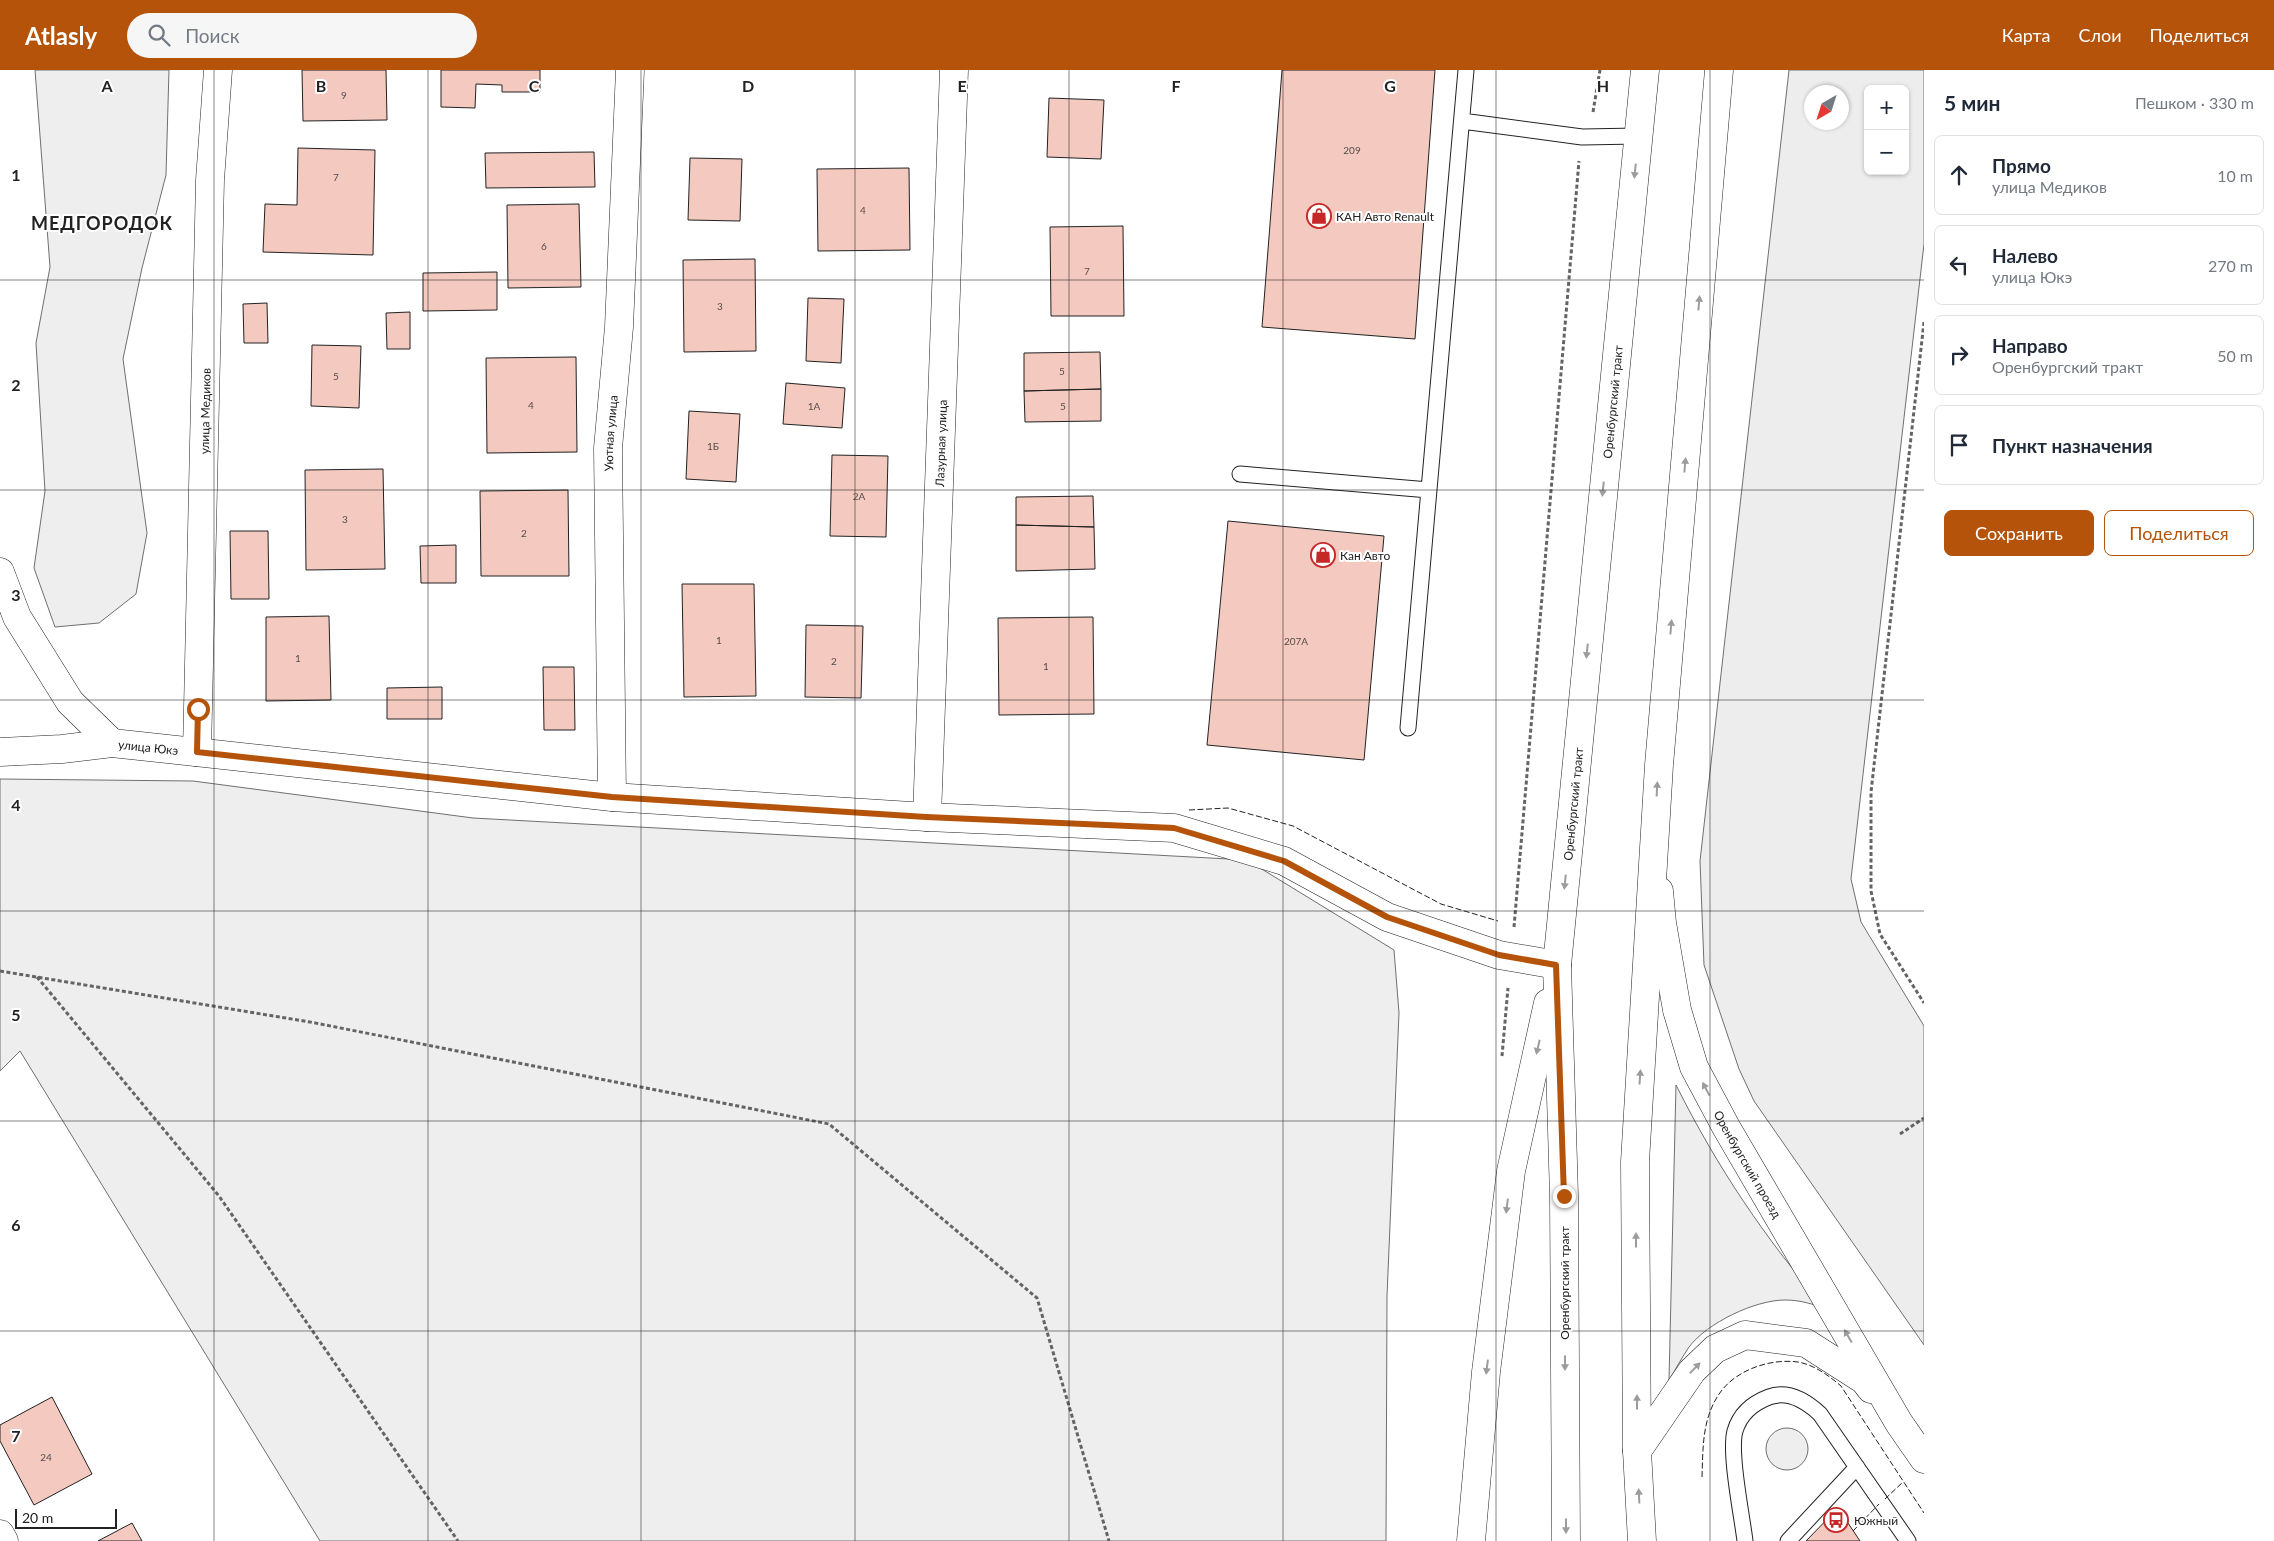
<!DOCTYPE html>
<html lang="ru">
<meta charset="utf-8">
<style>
:root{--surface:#fff;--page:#f6f6f7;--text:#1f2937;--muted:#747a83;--line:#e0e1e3;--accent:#b45309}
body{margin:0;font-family:Lato,sans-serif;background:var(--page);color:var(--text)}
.controls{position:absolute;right:15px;top:15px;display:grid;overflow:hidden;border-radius:8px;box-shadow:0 1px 4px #0004}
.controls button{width:45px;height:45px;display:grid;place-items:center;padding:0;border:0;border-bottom:1px solid var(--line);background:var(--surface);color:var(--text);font:25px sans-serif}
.compass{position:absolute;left:1804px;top:15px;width:45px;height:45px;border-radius:50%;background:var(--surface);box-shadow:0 1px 4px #0004;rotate:219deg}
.scale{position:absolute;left:15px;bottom:12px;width:102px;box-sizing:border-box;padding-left:5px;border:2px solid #222;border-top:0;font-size:14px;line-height:18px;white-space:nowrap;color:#222;-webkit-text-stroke:4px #fff;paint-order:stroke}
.stop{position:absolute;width:15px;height:15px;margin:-11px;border:4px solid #b45309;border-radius:50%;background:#fff}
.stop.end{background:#b45309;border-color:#fff;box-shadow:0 1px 5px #0008}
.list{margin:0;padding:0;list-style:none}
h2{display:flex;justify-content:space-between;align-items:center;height:65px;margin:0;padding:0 20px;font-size:21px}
h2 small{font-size:16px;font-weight:400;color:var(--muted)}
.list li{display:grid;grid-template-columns:32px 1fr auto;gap:15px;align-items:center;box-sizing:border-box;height:80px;margin:0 10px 10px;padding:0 10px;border:1px solid var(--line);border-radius:8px}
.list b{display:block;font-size:19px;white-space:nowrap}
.list p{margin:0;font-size:16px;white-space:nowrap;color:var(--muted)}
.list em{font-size:16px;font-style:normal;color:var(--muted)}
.actions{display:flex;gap:10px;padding:15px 20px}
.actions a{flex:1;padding:11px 0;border:1px solid var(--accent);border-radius:8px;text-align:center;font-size:18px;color:var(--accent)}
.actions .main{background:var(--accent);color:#fff}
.icon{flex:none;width:28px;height:28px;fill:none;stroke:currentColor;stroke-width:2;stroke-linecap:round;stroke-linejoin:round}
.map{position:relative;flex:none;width:1924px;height:1471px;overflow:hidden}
header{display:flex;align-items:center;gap:30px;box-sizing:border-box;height:70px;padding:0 25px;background:var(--accent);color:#fff}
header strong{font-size:24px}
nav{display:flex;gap:28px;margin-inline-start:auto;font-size:18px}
.search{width:350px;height:45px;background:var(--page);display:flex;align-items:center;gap:12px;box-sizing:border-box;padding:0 18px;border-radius:28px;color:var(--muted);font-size:19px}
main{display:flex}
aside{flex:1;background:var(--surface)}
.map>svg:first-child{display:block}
.green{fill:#eee;stroke:#6f6f6f}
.parking{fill:#ededed;stroke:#6f6f6f;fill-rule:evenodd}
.building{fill:#f3c9c0;stroke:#222}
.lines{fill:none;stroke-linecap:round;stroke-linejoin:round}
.lane-casing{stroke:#222;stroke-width:17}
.street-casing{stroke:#222;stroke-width:29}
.secondary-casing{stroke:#222;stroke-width:29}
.primary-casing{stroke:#222;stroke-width:29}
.path{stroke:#646464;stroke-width:3;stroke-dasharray:4 2.5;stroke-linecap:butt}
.lane{stroke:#fff;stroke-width:15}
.street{stroke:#fff;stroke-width:28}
.secondary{stroke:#fff;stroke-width:28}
.primary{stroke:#fff;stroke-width:28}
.fence{stroke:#222;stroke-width:1;stroke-dasharray:6 2.5;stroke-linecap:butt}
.oneway{fill:#9c9c9c}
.route{stroke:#b45309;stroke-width:6}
.grid{fill:none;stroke:#222;stroke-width:1;stroke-opacity:0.55}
.labels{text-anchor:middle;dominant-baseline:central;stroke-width:4;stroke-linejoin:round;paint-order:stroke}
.number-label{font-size:10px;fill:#564c4a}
.poi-label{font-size:12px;fill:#222;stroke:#fff;text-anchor:start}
.street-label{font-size:12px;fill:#222;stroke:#fff}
.district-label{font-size:18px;font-weight:bold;letter-spacing:1px;fill:#222;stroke:#fff}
.grid-label{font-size:16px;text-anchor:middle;font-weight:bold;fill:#222;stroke:#fff;stroke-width:4;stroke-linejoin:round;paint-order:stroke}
</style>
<header>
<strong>Atlasly</strong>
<div class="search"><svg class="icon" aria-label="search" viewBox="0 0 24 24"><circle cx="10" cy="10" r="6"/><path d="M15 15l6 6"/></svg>Поиск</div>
<nav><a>Карта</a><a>Слои</a><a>Поделиться</a></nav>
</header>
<main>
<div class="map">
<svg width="1924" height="1471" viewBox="0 0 1924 1471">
<rect width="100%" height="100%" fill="#fff"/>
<path class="green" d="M35,0H169L166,105L142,198L123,289L147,463L136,524L99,553L55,557L34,498L45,421L36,273L50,197Z
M0,709L193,711L473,748L1247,790L1394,880L1399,943L1387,1226L1386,1471H320L20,981L0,1001Z
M1676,1015C1717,1097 1766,1170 1826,1239C1813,1234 1800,1230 1785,1230C1755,1230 1707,1253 1689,1277C1682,1287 1676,1299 1669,1310Z
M1766 1379a21 21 0 1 1 42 0a21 21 0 1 1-42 0Z"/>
<path class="parking" d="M1789,0H1924V174L1851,809L1861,852L1924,956V1275L1754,1031L1739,999L1704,895L1700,791ZM1868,19H1905V101H1868ZM1812,22H1842V52H1812Z"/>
<path class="building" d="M302,0H386L387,50L303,51Z
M441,0H540V22H502V15L476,14L475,38L441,37Z
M1282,0H1435L1415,269L1262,257Z
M1049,28L1104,30L1101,89L1047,87Z
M298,78L375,80L373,185L263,182L265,134L297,135Z
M594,82L595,117L486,118L485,83Z
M690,88L742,89L740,151L688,150Z
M909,98L910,180L818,181L817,99Z
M579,134L581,217L508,218L507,135Z
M1123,156L1124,246H1051L1050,157Z
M755,189L756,281L684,282L683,190Z
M497,202V240L423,241V203Z
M808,228L844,229L841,293L806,291Z
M267,233L268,273H244L243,234Z
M410,242V279H387L386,243Z
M312,275L361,276L359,338L311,336Z
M1100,282L1101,319L1024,321V283Z
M576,287L577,382L487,383L486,288Z
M786,313L845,318L842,358L783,354Z
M1101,319V351L1025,352L1024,321Z
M689,341L740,344L736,412L686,409Z
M832,385L888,386L886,467L830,466Z
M383,399L385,499L306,500L305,400Z
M568,420L569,506H481L480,421Z
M1093,426L1094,457L1016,455V427Z
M1228,451L1384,466L1364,690L1207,675Z
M1016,455L1094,457L1095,499L1016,501Z
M230,461H268L269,529H231Z
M456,475V513H421L420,476Z
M682,514H754L756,626L684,627Z
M329,546L331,630L266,631V547Z
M1093,547L1094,644L999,645L998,548Z
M806,555L863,556L861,628L805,627Z
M543,597H574L575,660H544Z
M442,617V649H387V618Z
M52,1327L92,1404L34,1435L0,1371V1355Z
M1838,1438L1860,1471H1806Z
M132,1453L142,1471H98Z"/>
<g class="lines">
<defs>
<path id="lane" d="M1462,51L1582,67L1638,66
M1240,404L1429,420
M1408,658L1466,0
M1745,1471C1742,1446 1729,1382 1735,1361C1740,1344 1753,1333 1769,1327C1788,1320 1807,1332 1820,1344L1908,1471
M1788,1471L1857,1397"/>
<g id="street">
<path d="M0,502L17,547L70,632L112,673"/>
<path id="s1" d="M0,682L62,679L112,673L612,727L927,747L1174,758L1284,791L1387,847L1499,885L1557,895"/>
<path id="s2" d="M197,682L210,110L218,0"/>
<path id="s3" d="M612,727L608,378L619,257L630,0"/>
<path id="s4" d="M927,747L954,0"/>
<path d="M0,1464L4,1471"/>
</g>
<g id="secondary">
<path id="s5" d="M1659,821L1662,853L1677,940L1694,997L1726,1057L1899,1353L1924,1389"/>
<path d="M1637,1381L1692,1301L1715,1279L1745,1265L1806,1273L1864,1310L1871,1319"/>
</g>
<g id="primary">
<path d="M1471,1471L1486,1302L1511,1101L1548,933"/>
<path id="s6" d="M1566,1471L1564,1126L1557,895L1645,0"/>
<path d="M1642,1471L1637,1381L1635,1092L1659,695L1719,0"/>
</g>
</defs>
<use href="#lane" class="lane-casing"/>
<use href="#street" class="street-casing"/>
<use href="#secondary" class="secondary-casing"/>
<use href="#primary" class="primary-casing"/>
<path class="path" d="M1593,42L1600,0
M1924,252L1871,722V821L1880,864L1924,933
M1514,857L1579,91
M0,901L310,952L829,1054L1037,1228L1109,1471
M37,907L219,1126L458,1471
M1502,986L1508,918
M1900,1064L1924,1048"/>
<use href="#lane" class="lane"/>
<use href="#street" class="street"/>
<use href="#secondary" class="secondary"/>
<use href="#primary" class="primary"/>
<path class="fence" d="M1189,740L1228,738L1293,756L1441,834L1498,851
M1702,1407C1703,1380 1702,1353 1716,1329C1731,1301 1769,1288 1798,1292C1815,1295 1829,1306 1841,1316L1924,1443
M1885,1429L1903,1412
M1853,1461L1879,1434"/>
</g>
<defs><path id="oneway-solid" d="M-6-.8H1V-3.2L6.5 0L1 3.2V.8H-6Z" transform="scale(1.25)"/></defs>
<g class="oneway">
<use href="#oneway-solid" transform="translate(1635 101) rotate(96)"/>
<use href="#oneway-solid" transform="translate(1699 233) rotate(-85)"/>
<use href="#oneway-solid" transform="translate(1685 395) rotate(-85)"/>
<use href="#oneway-solid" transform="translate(1603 419) rotate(96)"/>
<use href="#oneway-solid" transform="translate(1671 557) rotate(-85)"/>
<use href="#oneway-solid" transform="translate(1587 581) rotate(96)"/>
<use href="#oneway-solid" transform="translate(1657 719) rotate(-87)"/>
<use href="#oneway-solid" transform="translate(1565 812) rotate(96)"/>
<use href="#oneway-solid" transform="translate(1538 977) rotate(103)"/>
<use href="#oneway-solid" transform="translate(1640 1007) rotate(-86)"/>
<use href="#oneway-solid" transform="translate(1706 1019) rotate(-118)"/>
<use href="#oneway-solid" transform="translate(1507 1136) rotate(97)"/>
<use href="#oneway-solid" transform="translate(1636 1170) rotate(-90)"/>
<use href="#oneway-solid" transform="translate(1848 1266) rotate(-120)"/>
<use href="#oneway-solid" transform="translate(1565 1293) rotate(90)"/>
<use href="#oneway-solid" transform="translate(1487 1297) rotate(97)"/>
<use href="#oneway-solid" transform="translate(1695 1298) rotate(-46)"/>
<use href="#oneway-solid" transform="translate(1637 1332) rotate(-90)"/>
<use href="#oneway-solid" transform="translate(1639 1426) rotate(-93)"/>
<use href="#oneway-solid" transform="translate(1566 1456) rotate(90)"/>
</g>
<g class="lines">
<path class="route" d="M198,639L197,682L612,727L926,747L1174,758L1284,791L1387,847L1499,885L1556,895L1564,1126"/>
</g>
<path class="grid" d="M214,0V1471M428,0V1471M641,0V1471M855,0V1471M1069,0V1471M1283,0V1471M1496,0V1471M1710,0V1471M0,210H1924M0,420H1924M0,630H1924M0,841H1924M0,1051H1924M0,1261H1924"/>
<defs>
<symbol id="shop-ring" viewBox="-11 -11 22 22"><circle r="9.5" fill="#fff" stroke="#c62828" stroke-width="1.5"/><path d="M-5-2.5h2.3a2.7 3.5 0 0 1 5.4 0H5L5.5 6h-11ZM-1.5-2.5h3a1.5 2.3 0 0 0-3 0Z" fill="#c62828"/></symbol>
<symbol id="bus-ring" viewBox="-11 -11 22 22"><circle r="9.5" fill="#fff" stroke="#c62828" stroke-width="1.5"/><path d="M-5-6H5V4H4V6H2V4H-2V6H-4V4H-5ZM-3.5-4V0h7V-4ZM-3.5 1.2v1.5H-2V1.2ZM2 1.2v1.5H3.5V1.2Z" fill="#c62828"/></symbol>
</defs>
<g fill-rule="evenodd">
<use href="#shop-ring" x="1305" y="132" width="28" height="28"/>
<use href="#shop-ring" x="1309" y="471" width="28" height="28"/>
<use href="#bus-ring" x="1822" y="1436" width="28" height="28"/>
</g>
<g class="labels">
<g class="number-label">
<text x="344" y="25">9</text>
<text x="1352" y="80">209</text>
<text x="336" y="107">7</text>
<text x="863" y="140">4</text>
<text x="544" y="176">6</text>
<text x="1087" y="201">7</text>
<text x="720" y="236">3</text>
<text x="1062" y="301">5</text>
<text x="336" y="306">5</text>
<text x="531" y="335">4</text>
<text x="814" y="336">1А</text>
<text x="1063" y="336">5</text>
<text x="713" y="376">1Б</text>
<text x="859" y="426">2А</text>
<text x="345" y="449">3</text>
<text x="524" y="463">2</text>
<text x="719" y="570">1</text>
<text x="1296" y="571">207А</text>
<text x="298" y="588">1</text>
<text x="834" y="591">2</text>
<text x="1046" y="596">1</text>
<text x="46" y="1387">24</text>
</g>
<g class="poi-label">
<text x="1336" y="146">КАН Авто Renault</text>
<text x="1340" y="485">Кан Авто</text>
<text x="1854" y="1450">Южный</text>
</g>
<g class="street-label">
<text stroke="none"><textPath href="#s6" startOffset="1142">Оренбургский тракт</textPath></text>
<text stroke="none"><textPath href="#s2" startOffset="341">улица Медиков</textPath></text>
<text stroke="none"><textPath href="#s3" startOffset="364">Уютная улица</textPath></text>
<text stroke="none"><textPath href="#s4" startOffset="374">Лазурная улица</textPath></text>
<text stroke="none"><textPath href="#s1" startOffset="149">улица Юкэ</textPath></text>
<text stroke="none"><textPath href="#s6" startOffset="738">Оренбургский тракт</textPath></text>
<text stroke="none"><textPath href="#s5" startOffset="291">Оренбургский проезд</textPath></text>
<text transform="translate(1564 1213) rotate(-90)">Оренбургский тракт</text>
</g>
<g class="district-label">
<text x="102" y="153">МЕДГОРОДОК</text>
</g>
</g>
<g class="grid-label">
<text x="107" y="22">A</text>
<text x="321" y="22">B</text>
<text x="534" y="22">C</text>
<text x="748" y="22">D</text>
<text x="962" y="22">E</text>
<text x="1176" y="22">F</text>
<text x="1390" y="22">G</text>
<text x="1603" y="22">H</text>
<text x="16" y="111">1</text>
<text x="16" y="321">2</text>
<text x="16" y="531">3</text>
<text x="16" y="741">4</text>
<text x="16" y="951">5</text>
<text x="16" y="1161">6</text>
<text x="16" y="1372">7</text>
</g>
</svg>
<div class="controls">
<button>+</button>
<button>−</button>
</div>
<svg class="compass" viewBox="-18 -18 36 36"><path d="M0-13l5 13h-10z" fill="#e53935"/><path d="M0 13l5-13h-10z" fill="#747a83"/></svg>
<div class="scale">20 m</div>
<div class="stop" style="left:198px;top:639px"></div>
<div class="stop end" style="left:1564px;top:1126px"></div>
</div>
<aside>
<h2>5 мин<small>Пешком · 330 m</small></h2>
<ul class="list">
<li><svg class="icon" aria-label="ahead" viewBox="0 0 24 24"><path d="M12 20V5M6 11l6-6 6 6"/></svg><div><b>Прямо</b><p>улица Медиков</p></div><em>10 m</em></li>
<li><svg class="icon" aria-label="left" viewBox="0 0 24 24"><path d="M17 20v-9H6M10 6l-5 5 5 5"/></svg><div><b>Налево</b><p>улица Юкэ</p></div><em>270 m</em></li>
<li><svg class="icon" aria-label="right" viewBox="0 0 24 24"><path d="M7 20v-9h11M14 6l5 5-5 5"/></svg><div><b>Направо</b><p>Оренбургский тракт</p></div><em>50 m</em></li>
<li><svg class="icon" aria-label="arrive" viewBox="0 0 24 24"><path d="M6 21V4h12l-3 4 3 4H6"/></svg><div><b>Пункт назначения</b></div></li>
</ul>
<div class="actions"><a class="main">Сохранить</a><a>Поделиться</a></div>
</aside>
</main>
